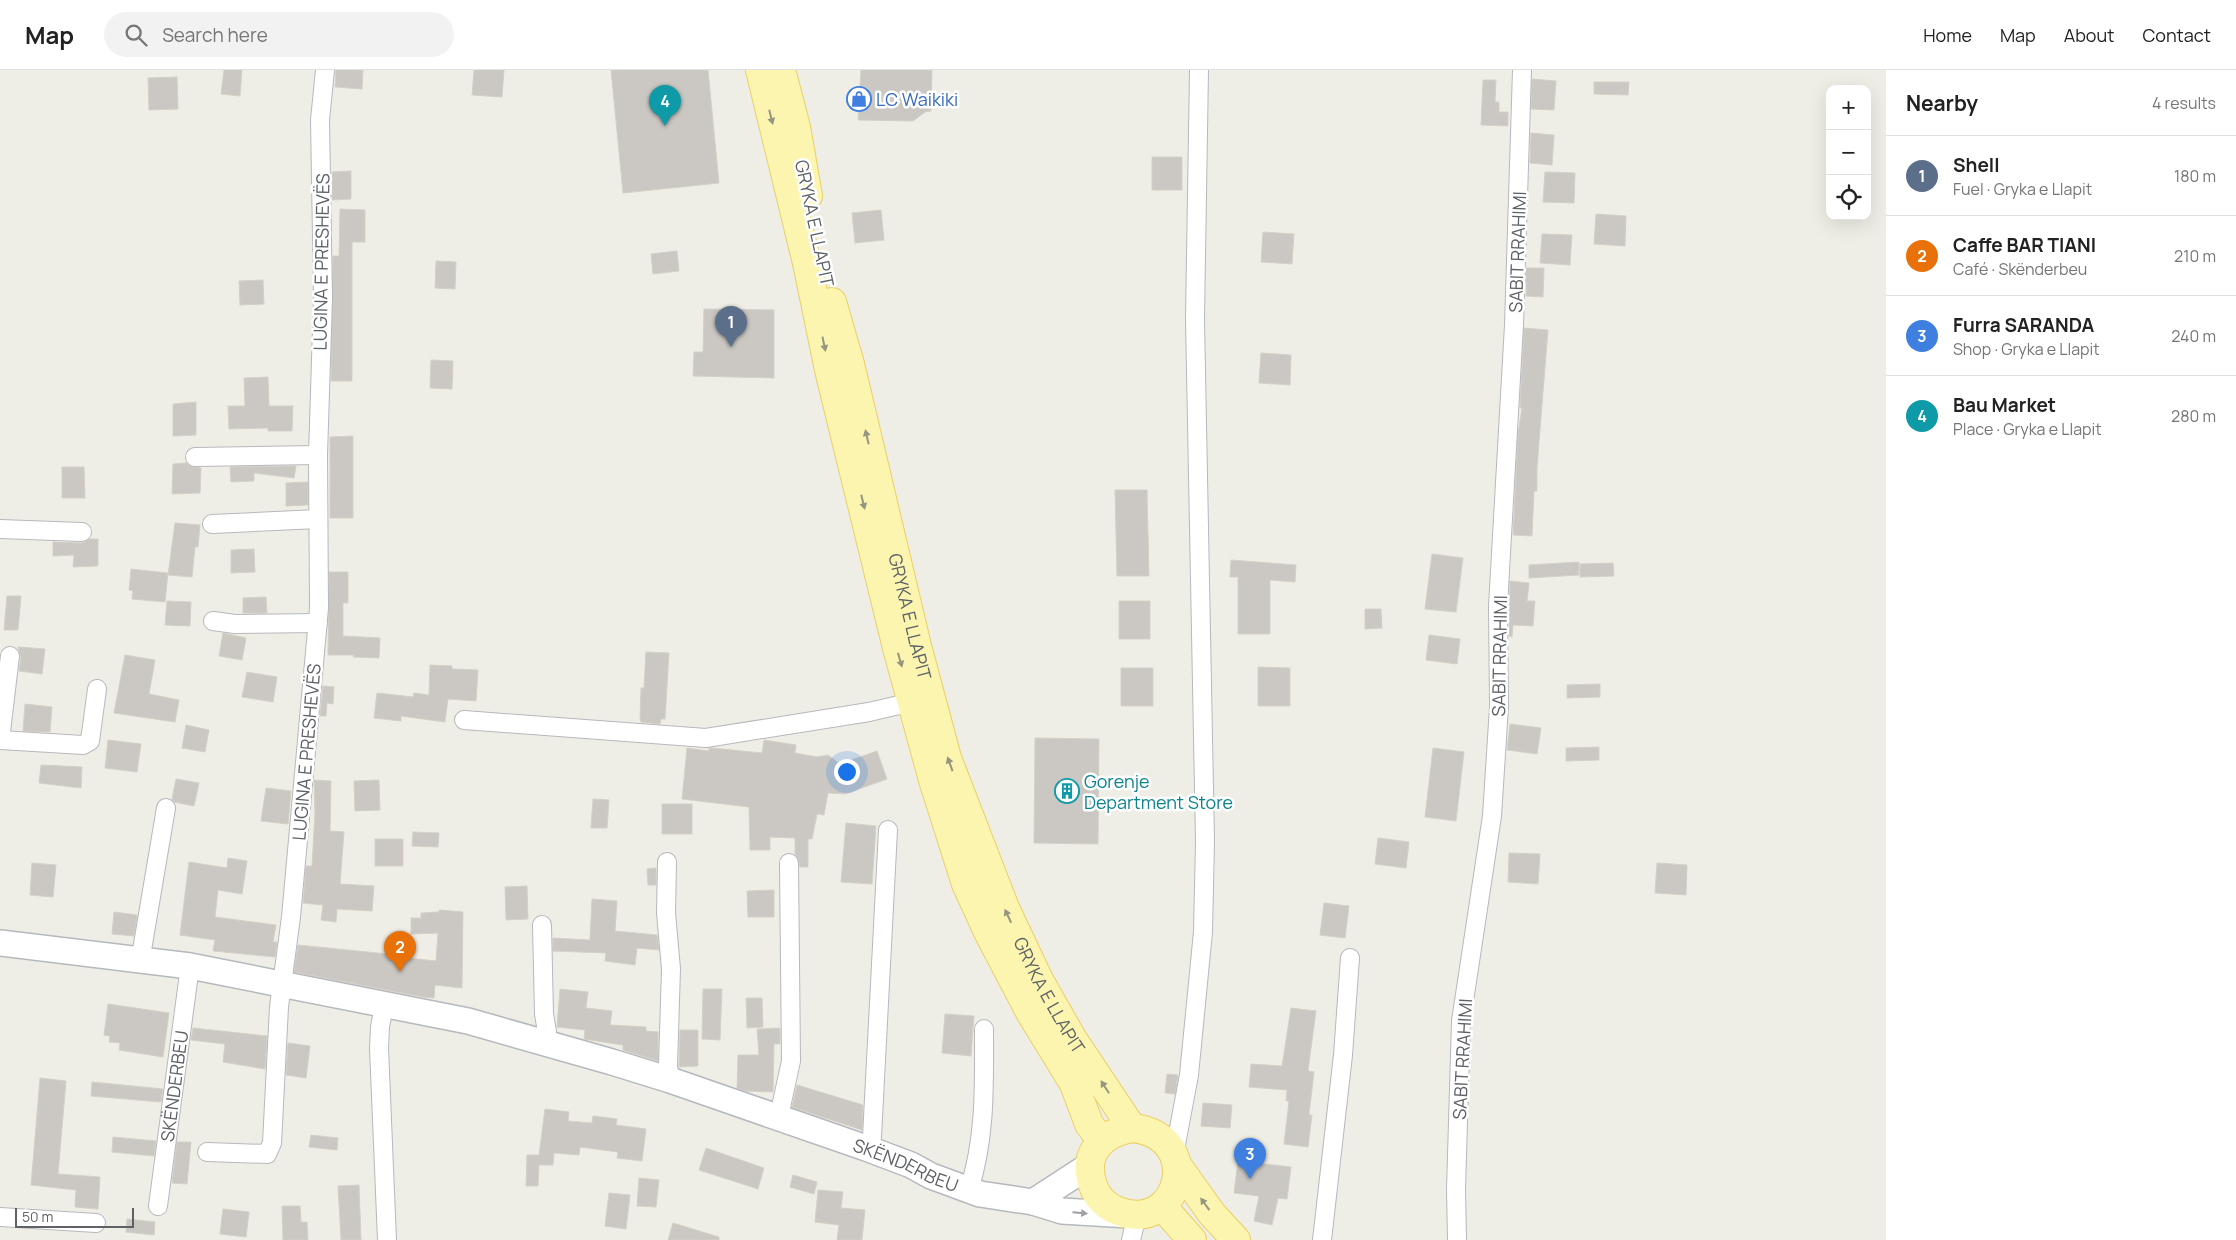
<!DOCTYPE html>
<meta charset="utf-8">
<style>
:root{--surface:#fff;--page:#f2f2f2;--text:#222;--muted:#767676;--line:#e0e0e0;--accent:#1a73e8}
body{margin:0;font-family:Manrope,sans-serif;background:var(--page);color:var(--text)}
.controls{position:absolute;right:15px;top:15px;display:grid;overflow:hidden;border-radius:10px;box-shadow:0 5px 20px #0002}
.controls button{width:45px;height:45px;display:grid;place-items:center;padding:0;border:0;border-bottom:1px solid var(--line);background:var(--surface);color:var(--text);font:25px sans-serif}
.scale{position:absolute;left:15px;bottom:12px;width:119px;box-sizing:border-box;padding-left:5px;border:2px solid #5e6166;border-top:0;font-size:14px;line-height:18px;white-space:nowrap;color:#5e6166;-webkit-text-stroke:4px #fff;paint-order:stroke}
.you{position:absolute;left:846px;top:701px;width:18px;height:18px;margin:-12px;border:4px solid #fff;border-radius:50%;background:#1a73e8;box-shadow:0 0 0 8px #1a73e833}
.badge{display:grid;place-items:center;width:32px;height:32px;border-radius:50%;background:var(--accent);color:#fff;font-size:16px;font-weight:700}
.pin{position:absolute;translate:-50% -41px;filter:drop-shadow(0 1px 2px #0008)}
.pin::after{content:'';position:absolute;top:26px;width:18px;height:15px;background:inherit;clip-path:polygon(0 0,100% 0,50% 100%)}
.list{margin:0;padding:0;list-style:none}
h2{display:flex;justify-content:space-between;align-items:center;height:65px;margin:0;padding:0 20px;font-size:21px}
h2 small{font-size:16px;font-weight:400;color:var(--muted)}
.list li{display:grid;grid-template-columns:32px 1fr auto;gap:15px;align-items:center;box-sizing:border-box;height:80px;padding:0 20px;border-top:1px solid var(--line)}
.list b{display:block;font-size:19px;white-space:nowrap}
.list p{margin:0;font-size:16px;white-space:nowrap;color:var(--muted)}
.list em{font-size:16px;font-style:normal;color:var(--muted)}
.icon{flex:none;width:28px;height:28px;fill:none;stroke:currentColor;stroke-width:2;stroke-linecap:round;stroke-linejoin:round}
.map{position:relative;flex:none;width:1886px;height:1170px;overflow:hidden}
header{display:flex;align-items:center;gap:30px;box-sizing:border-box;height:70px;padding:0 25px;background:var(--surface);border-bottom:1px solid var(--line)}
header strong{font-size:24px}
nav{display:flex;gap:28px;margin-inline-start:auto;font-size:18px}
.search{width:350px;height:45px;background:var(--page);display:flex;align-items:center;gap:12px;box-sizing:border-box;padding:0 18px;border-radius:28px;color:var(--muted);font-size:19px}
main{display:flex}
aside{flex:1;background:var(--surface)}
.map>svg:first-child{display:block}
.building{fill:#cbc8c4;stroke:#d4d0c5}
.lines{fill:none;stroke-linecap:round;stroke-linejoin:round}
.street-casing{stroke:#b7b8bc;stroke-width:20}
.secondary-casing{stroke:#b5b8bd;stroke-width:28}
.primary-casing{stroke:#ebcf64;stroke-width:30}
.street{stroke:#fff;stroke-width:18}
.secondary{stroke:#fff;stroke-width:25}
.primary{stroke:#fbf5b0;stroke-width:28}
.oneway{fill:#959580}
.oneway2{fill:#9ea0a3}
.labels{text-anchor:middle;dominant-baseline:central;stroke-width:5;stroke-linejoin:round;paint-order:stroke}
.shop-label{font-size:18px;fill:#366cbe;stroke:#fff;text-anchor:start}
.street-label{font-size:18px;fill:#5e6166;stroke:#fff}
.culture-label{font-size:18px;fill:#0d838f;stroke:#fff;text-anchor:start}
</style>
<header>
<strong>Map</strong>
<div class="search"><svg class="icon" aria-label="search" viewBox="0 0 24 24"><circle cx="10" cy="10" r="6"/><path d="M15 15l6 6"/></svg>Search here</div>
<nav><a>Home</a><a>Map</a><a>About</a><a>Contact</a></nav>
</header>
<main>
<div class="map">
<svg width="1886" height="1170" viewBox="0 0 1886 1170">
<rect width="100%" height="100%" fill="#efeee6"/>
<path class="building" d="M224,0H242L240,26L221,24Z
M336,0H363L362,19L335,17Z
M474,0H504L502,27L472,25Z
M611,0H708L719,113L623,123Z
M861,0H932L931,41L925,42L913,51L858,50Z
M177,7L178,39L149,40L148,8Z
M1532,9L1556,11L1554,40L1531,39Z
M1483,10H1496L1495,32H1499V42H1508V56L1481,55Z
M1594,12H1629L1628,25L1594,24Z
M1531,63L1554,65L1552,95L1530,93Z
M1152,87H1182V120H1152Z
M351,101V129L332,130V102Z
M1545,102L1575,103L1574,133L1543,132Z
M340,139L365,140V172H352V311H331L333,186H339Z
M881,140L884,170L855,173L852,143Z
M1596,144L1626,146L1625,176L1594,174Z
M1263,162L1294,164L1292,194L1261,192Z
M1542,164L1572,165L1570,195L1540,193Z
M677,181L679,201L653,204L651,184Z
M436,191L456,192L455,219L435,218Z
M1526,198H1544L1543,227L1526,226Z
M263,210L264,234L240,235L239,211Z
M704,239L774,240V308L693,306L694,282H703Z
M1524,258L1548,260L1537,397V421H1534L1532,466L1513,465L1518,364L1522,338H1520Z
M1261,283L1291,285L1290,315L1259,313Z
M431,290L453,291L452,319L430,318Z
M268,307L269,336H293L292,361H268V358L229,359L228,336H245L244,308Z
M196,332V365L173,366V334Z
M353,366V448H330V367Z
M186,393L190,396L201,398L200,423L172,424L173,394Z
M296,396L294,408L254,403V411L231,412L230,397Z
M62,397H84L85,428H62Z
M308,412V435L286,436V413Z
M1115,420H1147L1149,506H1117Z
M175,453L200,455L198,477H195L192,507L168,505Z
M90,469H98V496L73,497L74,485L53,486V472L82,473Z
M254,479L255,502L231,503V480Z
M1432,484L1463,488L1456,542L1425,539Z
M1231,490L1296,495L1295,512L1270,510V564H1238V507H1230Z
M1579,492V505L1529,508V495Z
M1613,493L1614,506L1580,507V494Z
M131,499L168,503L165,532L132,529L133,521L129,520Z
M329,502H348V533H343V566L380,568L379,588L353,587L354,585H328Z
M1510,511L1529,513L1527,531H1535L1533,556L1513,555L1512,567L1509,566Z
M7,526H21L18,560H4Z
M266,527L267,543H243V528Z
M167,531L191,532L190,556L165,555Z
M1119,531H1150V569H1119Z
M1365,539H1381L1382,558L1365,559Z
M223,563L246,568L242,590L219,586Z
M1429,565L1460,569L1457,594L1426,590Z
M18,577L45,579L42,604L19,601L21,587Z
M646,582L669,583L665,649H661L660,654L641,652L640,648L641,618H644Z
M125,585L155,590L149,624L179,630L175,652L114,643Z
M430,595L452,596V599L478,600L476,631L448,629L445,652L401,646V651L374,648L377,623L413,627L414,623L429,625Z
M1258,597L1290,598V636H1258Z
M1121,598H1153V636H1121Z
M247,602L277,607L273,632L242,627Z
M1600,614V627L1567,628V615Z
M323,616L334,617L333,634L327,633L326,646H320Z
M25,634L52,637L50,662L23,661Z
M1510,654L1541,658L1537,684L1507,680Z
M186,655L209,660L205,682L182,678Z
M1035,668L1099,669L1098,774L1034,773Z
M108,670L141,674L137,702L105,698Z
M764,670L796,675L795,683L817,687L828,685L840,694L877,681L887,709L845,724L828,723L824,745L817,744L812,769H808V797H800L798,788L795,784V768L770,767V780H750L749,737L682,729L687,678L709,681V678H712L762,683Z
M1599,677V690L1566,691V678Z
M1433,678L1464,682L1456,751L1425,747Z
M41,695L82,697L81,718L39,713Z
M176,709L199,713L194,736L174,732L172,729Z
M314,710L331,711L330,761L344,762L340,814L374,816L372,841L337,839L336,852L321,850L323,835L303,833L306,796H312L315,743Z
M379,710L380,740L355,741L354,711Z
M266,718L291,721L288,754L261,751Z
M593,729L609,730L607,758H591Z
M662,734H692V764H662Z
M846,753L876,756L872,814L841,812Z
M413,762L439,763L438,777L412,776Z
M1378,768L1409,772L1406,798L1375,794Z
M375,769H403V796H375Z
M1509,783L1540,784L1538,814L1508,812Z
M228,788L247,791L242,824L218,820L215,847L276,855L273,872H277L275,887L213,881L215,870L180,865L189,792L227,798Z
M32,793L56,795L53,827L30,825Z
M1657,793L1687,795L1686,825L1655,823Z
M656,798V815H648L647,799Z
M527,816L528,849L506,850L505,817Z
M774,820V847H748L747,821Z
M592,829L617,831L615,861L657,865L659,880L637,878L635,895L605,891L606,883L553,881V868L590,870Z
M1324,833L1349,836L1345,868L1320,865Z
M439,840L463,842L462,918L435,915L434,928L423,927L294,902L298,875L407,886V888L436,891L438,863L411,864V848H421V843L439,842Z
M114,842L137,845L134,866L112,864Z
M560,919L588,922L586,938L612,941L610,955L646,957V961L658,962V991L623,980V975L584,969L585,960L557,957Z
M703,919H722L720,970L702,969Z
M746,928H762L763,957L747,958Z
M108,934L169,943L163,987L119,980L120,973L109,972L110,966L104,965Z
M1291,938L1316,941L1308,1001L1314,1002L1309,1045H1312L1308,1077L1284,1074L1289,1031H1286L1287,1020L1249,1017L1251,994L1282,996Z
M945,944L974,946L971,986L942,983Z
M193,958L267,966L265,999L223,992L225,974L191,970Z
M780,958V974H774L773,1022L745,1021L737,1018L738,985H759L757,959Z
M680,960H698V996L679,997Z
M288,973L310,976L306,1008L286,1005Z
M1167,1004L1178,1005L1175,1024L1165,1023Z
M40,1008L66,1011L58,1104L100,1107L98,1139L75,1137L76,1120L31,1115Z
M92,1012L163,1019L161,1032L91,1026Z
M797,1015L863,1035L862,1060L792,1037Z
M1203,1033L1232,1035L1230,1058L1201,1056Z
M545,1039L569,1042L568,1051L592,1053L593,1046L617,1049L616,1055L646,1059L642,1091L617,1088L618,1082L580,1077L579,1085L554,1083L553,1095H539L538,1116H526L527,1085H539Z
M311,1065L338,1068L337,1080L309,1077Z
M113,1067L156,1071L154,1086L112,1082Z
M177,1072H191L187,1114L172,1113Z
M706,1078L764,1098L758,1119L699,1100Z
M1238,1091L1291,1097L1287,1129L1278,1128L1272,1155L1254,1151L1259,1126L1234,1123Z
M793,1105L817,1112L814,1124L790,1117Z
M639,1108L659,1110L656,1137L637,1136Z
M359,1115L361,1170H341L338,1116Z
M818,1120L843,1122L841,1138L865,1140L862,1170H837L839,1155L815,1152Z
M609,1123L630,1125L626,1159L605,1156Z
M282,1136H300L301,1152H307L308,1170H283Z
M223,1139L249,1142L246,1167L220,1164Z
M127,1149L155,1152L154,1165L126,1162Z
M673,1153L719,1167V1170H668Z"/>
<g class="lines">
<defs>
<g id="street">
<path d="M195,387L318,385"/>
<path d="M212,454L318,449"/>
<path d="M0,459L82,462"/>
<path d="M213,551L235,554L318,553"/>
<path d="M464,650L706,668L869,642L912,632"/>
<path d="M0,670L83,675L90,671L97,619"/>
<path d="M0,670L10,586"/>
<path d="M667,792L666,843L671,899L668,996L670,1010"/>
<path d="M542,855L544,944L547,962L544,972"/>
<path d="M136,889L142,880L166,738"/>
<path d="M384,935L380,957L379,978L387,1170"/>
<path d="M781,1048V1037L791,991L789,793"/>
<path d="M866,1078L872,1067L888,760"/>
<path d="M207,1082L267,1084L272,1073L279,937L291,847L319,538L318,385L323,227L320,50L325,0"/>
<path d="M1174,1085L1189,1005L1203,862L1205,771L1195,249L1199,0"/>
<path d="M969,1120C986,1066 984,1015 984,959"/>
<path id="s1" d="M158,1136L190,896"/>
<path d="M0,1147L96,1153"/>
<path d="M1131,1170L1137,1145"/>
<path d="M1322,1170L1343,985L1350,888"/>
<path d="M1457,1170L1456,1119L1461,951L1492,746L1499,637L1498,536L1514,255L1522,0"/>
</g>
<g id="secondary">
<path id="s2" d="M0,873L190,896L468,951L612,992L670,1010L866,1078L911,1095L931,1106L980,1124L1033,1132L1062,1141L1129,1145"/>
<path d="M1033,1132L1090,1095"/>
</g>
<g id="primary">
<path d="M760,0L807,193L829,300L897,578L933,710L966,814L989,864L1031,944L1074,1014L1089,1054L1101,1070"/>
<path d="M781,0L796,57L808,126"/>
<path id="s3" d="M832,232L850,294L917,576L947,688L1005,838L1039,910L1072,968L1132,1058"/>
<path d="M1132,1058C1205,1065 1181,1165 1118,1141C1107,1137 1098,1128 1094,1118C1081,1085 1100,1064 1132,1058Z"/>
<path d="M1177,1095L1212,1144L1236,1170"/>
<path d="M1162,1136L1192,1170"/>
</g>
</defs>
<use href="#street" class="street-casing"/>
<use href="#secondary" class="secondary-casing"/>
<use href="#primary" class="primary-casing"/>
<use href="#street" class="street"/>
<use href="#secondary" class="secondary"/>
<use href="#primary" class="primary"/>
</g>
<defs><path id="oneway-solid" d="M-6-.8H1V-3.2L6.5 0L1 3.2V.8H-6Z" transform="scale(1.25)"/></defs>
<g class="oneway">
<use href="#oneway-solid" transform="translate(771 47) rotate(76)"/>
<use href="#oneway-solid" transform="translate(824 274) rotate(78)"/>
<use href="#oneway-solid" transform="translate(867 367) rotate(-103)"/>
<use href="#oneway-solid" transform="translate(863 432) rotate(76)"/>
<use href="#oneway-solid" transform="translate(900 590) rotate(74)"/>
<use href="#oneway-solid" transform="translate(950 694) rotate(-110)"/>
<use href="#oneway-solid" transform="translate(1008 846) rotate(-115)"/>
<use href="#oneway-solid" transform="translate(1105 1017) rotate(-123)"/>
<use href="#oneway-solid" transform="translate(1205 1134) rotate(-126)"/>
</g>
<use class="oneway2" href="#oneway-solid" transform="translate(1080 1143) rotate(5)"/>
<defs>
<symbol id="shop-ring" viewBox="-11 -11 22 22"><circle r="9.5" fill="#fff" stroke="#3f7fe0" stroke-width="1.5"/><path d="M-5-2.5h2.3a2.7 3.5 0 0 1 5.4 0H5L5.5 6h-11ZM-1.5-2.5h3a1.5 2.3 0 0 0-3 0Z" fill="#3f7fe0"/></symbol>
<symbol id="building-ring" viewBox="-11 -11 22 22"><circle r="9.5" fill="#fff" stroke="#0f9aa8" stroke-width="1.5"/><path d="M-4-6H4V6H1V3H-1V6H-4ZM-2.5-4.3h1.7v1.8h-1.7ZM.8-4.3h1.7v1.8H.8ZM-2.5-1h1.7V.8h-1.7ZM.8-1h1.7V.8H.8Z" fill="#0f9aa8"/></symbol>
</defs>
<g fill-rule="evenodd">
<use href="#shop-ring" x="845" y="15" width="28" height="28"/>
<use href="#building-ring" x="1053" y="707" width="28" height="28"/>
</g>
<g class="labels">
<g class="shop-label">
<text x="876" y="29">LC Waikiki</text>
</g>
<g class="street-label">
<text transform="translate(815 153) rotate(78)">GRYKA E LLAPIT</text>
<text transform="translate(1517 182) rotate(-88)">SABIT RRAHIMI</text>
<text transform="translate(321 192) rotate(-89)">LUGINA E PRESHEVËS</text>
<text stroke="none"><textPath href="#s3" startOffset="324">GRYKA E LLAPIT</textPath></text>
<text transform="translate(1499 586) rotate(-89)">SABIT RRAHIMI</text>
<text transform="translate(306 682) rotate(-85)">LUGINA E PRESHEVËS</text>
<text stroke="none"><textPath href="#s3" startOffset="729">GRYKA E LLAPIT</textPath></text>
<text transform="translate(1462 989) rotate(-87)">SABIT RRAHIMI</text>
<text stroke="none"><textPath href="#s1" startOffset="121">SKËNDERBEU</textPath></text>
<text stroke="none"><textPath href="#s2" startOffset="936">SKËNDERBEU</textPath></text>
</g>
<g class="culture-label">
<text x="1084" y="711">Gorenje<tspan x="1084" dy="21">Department Store</tspan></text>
</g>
</g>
</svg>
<div class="controls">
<button>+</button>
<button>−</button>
<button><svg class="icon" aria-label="locate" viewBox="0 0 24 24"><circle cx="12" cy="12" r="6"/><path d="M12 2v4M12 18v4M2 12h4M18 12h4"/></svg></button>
</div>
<div class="scale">50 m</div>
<div class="you"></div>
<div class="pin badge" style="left:731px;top:277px;background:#5c6f8a">1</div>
<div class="pin badge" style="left:400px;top:902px;background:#e8710a">2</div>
<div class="pin badge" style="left:1250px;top:1109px;background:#3f7fe0">3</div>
<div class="pin badge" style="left:665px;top:56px;background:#0f9aa8">4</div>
</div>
<aside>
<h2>Nearby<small>4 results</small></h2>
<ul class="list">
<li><span class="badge" style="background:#5c6f8a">1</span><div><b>Shell</b><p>Fuel · Gryka e Llapit</p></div><em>180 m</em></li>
<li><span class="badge" style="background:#e8710a">2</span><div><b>Caffe BAR TIANI</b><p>Café · Skënderbeu</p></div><em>210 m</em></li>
<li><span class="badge" style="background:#3f7fe0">3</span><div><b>Furra SARANDA</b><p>Shop · Gryka e Llapit</p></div><em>240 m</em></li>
<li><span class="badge" style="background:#0f9aa8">4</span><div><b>Bau Market</b><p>Place · Gryka e Llapit</p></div><em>280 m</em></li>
</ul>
</aside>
</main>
